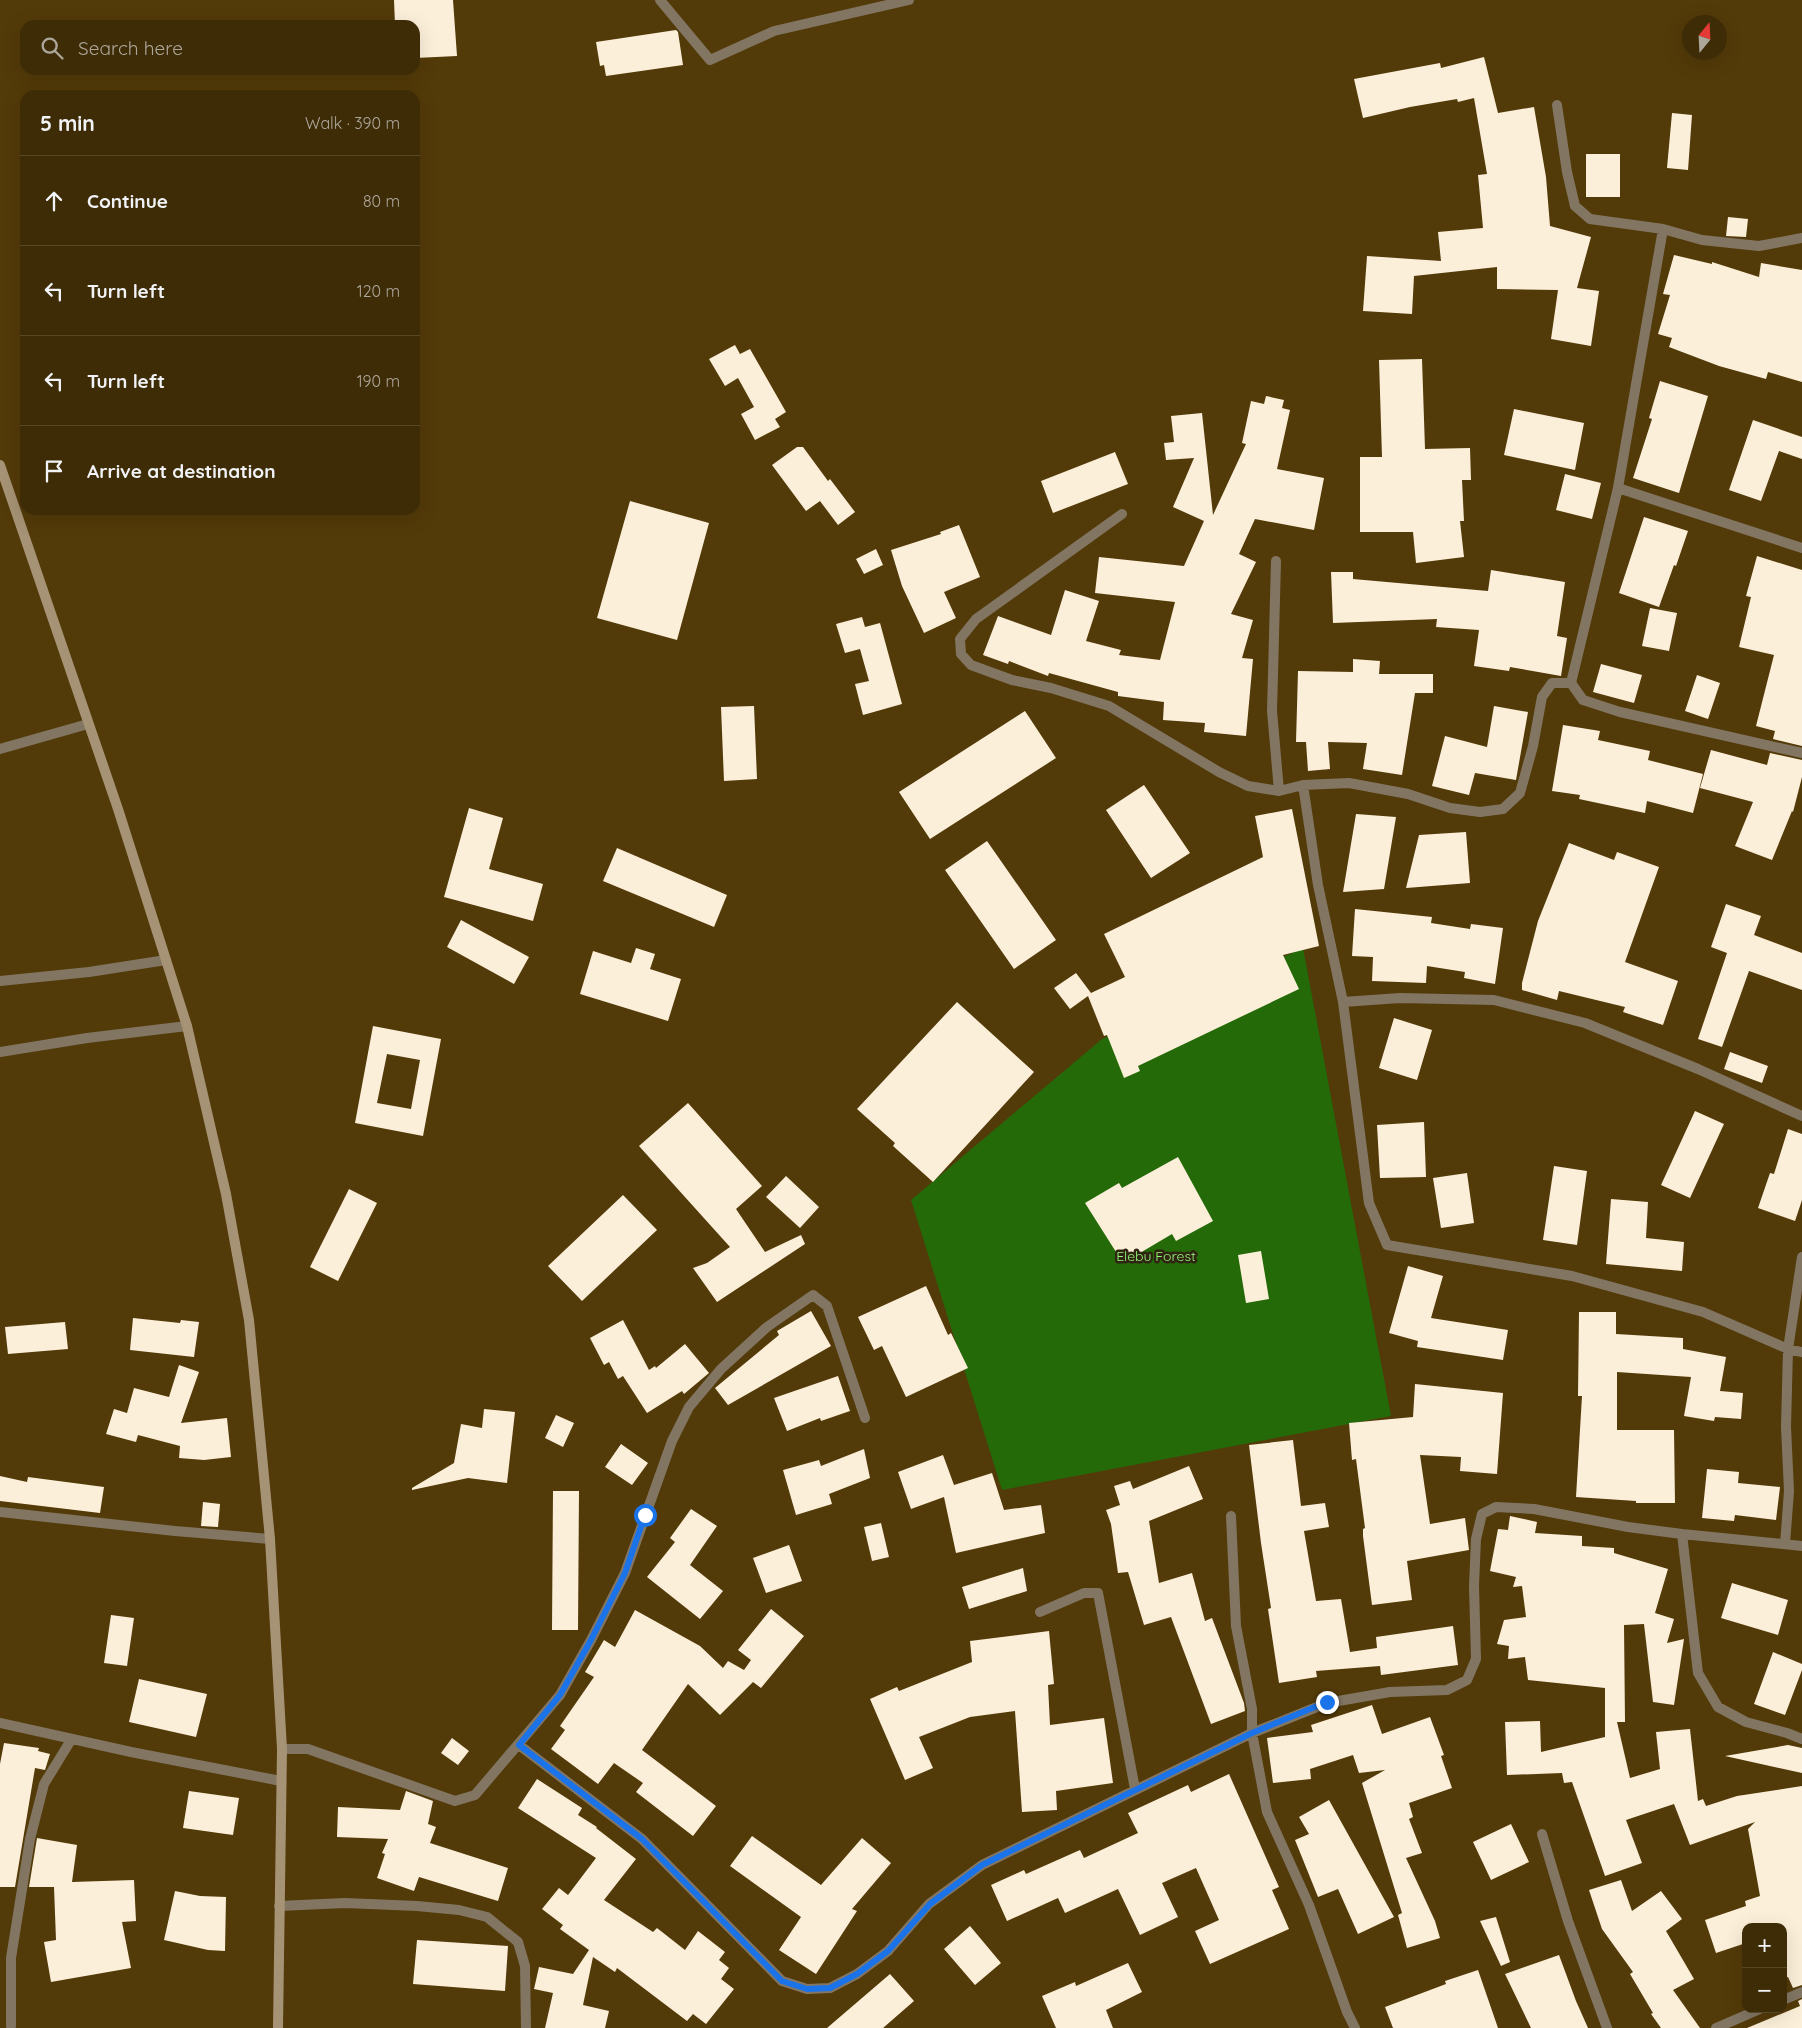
<!DOCTYPE html>
<meta charset="utf-8">
<style>
:root{--surface:#3e2c07;--page:#493815;--text:#f1f3f6;--muted:#ada79b;--line:#574828}
body{margin:0;font-family:Quicksand,sans-serif;background:var(--page);color:var(--text)}
.controls{position:absolute;right:15px;bottom:15px;display:grid;overflow:hidden;border-radius:10px;box-shadow:0 5px 20px #0002}
.controls button{width:45px;height:45px;display:grid;place-items:center;padding:0;border:0;border-bottom:1px solid var(--line);background:var(--surface);color:var(--text);font:25px sans-serif}
.compass{position:absolute;left:1682px;top:15px;width:45px;height:45px;border-radius:50%;background:var(--surface);box-shadow:0 5px 20px #0002;rotate:18deg}
.stop{position:absolute;width:15px;height:15px;margin:-11px;border:4px solid #1a73e8;border-radius:50%;background:#fff}
.stop.end{background:#1a73e8;border-color:#fff;box-shadow:0 1px 5px #0008}
.list{margin:0;padding:0;list-style:none}
h2{display:flex;justify-content:space-between;align-items:center;height:65px;margin:0;padding:0 20px;font-size:21px}
h2 small{font-size:16px;font-weight:400;color:var(--muted)}
.list li{display:grid;grid-template-columns:32px 1fr auto;gap:15px;align-items:center;box-sizing:border-box;height:90px;padding:0 20px;border-top:1px solid var(--line)}
.list b{display:block;font-size:19px;white-space:nowrap}
.list em{font-size:16px;font-style:normal;color:var(--muted)}
.icon{flex:none;width:28px;height:28px;fill:none;stroke:currentColor;stroke-width:2;stroke-linecap:round;stroke-linejoin:round}
.map{position:relative;flex:none;width:1802px;height:2028px;overflow:hidden}
.search{position:absolute;background:var(--surface);box-shadow:0 5px 20px #0002;left:20px;top:20px;width:400px;height:55px;display:flex;align-items:center;gap:12px;box-sizing:border-box;padding:0 18px;border-radius:15px;color:var(--muted);font-size:19px}
.panel{position:absolute;background:var(--surface);box-shadow:0 5px 20px #0002;left:20px;top:90px;width:400px;height:425px;border-radius:15px}
.map>svg:first-child{display:block}
.green{fill:#246a09}
.building{fill:#fcefd9;fill-rule:evenodd}
.lines{fill:none;stroke-linecap:round;stroke-linejoin:round}
.street{stroke:#827663;stroke-width:10}
.secondary{stroke:#a69375;stroke-width:10}
.route{stroke:#1a73e8;stroke-width:6}
.labels{text-anchor:middle;dominant-baseline:central;stroke-width:5;stroke-linejoin:round;paint-order:stroke}
.park-label{font-size:14px;fill:#94fa79;stroke:#2f2411}
</style>
<div class="map">
<svg width="1802" height="2028" viewBox="0 0 1802 2028">
<rect width="100%" height="100%" fill="#533a09"/>
<path class="green" d="M1303,948L1391,1416L1002,1490L911,1200L1102,1039Z"/>
<path class="building" d="M394,0H453L457,56L415,58V25H395Z
M676,30L678,32L683,65L606,76L604,65L600,66L596,42Z
M1484,57L1498,113L1534,107L1546,177L1550,226L1591,237L1577,288L1599,291L1591,346L1551,339L1558,290L1497,289V267L1414,276L1412,314L1363,311L1367,256L1441,261L1438,232L1483,228L1478,175L1487,174L1474,98L1458,102L1457,99L1410,107L1363,118L1354,79L1440,63L1441,68Z
M1672,113L1692,115L1688,170L1667,168Z
M1586,154H1620V197H1586Z
M1728,217L1748,219L1746,237L1726,236Z
M1674,255L1712,264V262L1759,277L1761,263L1802,270V382L1768,372L1766,379L1719,366L1669,347L1672,338L1658,334L1670,295L1663,294Z
M735,345L740,354L750,349L786,412L775,419L780,427L755,440L741,414L754,407L738,378L725,386L709,359Z
M1422,359L1425,449L1470,448L1471,480H1462L1464,521H1460L1464,557L1416,563L1413,532H1360V457H1382L1379,360Z
M1660,381L1708,396L1679,493L1633,478L1652,419L1649,418Z
M1266,396L1284,400L1282,408L1290,410L1277,469L1324,478L1314,530L1255,519L1239,554L1256,562L1231,614L1253,620L1242,658L1253,659L1246,736L1204,732L1205,723L1163,720L1164,702L1118,696V692L1049,673L1048,676L1009,661L1008,664L983,655L998,616L1051,635L1065,590L1099,601L1086,641L1121,650L1119,655L1160,660L1175,602L1095,593L1099,557L1184,566L1204,521L1173,507L1194,458L1166,460L1164,443L1174,442L1171,416L1202,413L1213,515L1246,444L1242,443L1251,401L1264,404Z
M1514,409L1584,423L1575,470L1504,455Z
M1753,420L1802,437V459L1779,451L1761,501L1729,490Z
M797,447H803L828,481L830,479L855,512L838,525L820,501L806,511L772,465Z
M1115,452L1128,484L1053,513L1041,481Z
M1565,474L1601,483L1592,519L1556,510Z
M630,501L709,523L677,640L597,618Z
M1644,517L1688,531L1676,566L1674,565L1659,607L1619,593Z
M959,525L980,577L944,592L956,618L924,633L902,586L891,550L941,534L940,532Z
M876,549L883,565L864,574L856,559Z
M1757,556L1802,570V746L1773,739L1775,731L1756,726L1774,655L1739,647L1751,597L1746,596Z
M1491,570L1565,582L1557,636L1567,638L1561,676L1510,667L1509,671L1474,666L1479,630L1436,627L1437,619L1333,623L1331,572H1353V579L1488,591Z
M1650,608L1677,613L1669,651L1642,646Z
M862,617L865,627L880,623L902,704L863,715L855,684L869,681L860,649L845,653L836,624Z
M1353,659L1380,661L1379,674H1433V693H1415L1402,775L1363,769L1367,743L1328,742L1330,769L1308,771L1306,742H1296L1298,671L1353,672Z
M1601,664L1642,675L1634,703L1593,692Z
M1697,675L1720,683L1708,719L1685,711Z
M754,706L757,779L724,781L721,707Z
M1494,706L1528,712L1516,780L1475,773L1469,795L1432,786L1445,736L1487,747Z
M1025,711L1056,758L930,839L899,792Z
M1563,725L1600,731L1598,740L1650,751L1648,760L1703,774L1693,813L1647,801L1645,813L1579,799L1580,795L1552,791Z
M1711,750L1767,765L1770,753L1802,760V777L1793,812L1792,811L1772,860L1735,846L1753,802L1700,788Z
M1144,785L1190,853L1151,878L1106,810Z
M469,808L503,818L489,869L543,884L533,921L444,897Z
M1292,809L1319,946L1283,955L1299,989L1138,1066L1140,1071L1124,1078L1107,1035L1104,1036L1088,996L1070,1009L1054,988L1076,973L1091,993L1125,977L1104,934L1263,857L1255,816Z
M1356,814L1396,817L1384,889L1343,892Z
M1466,832L1470,883L1406,888L1419,835Z
M987,841L1056,940L1014,969L945,870Z
M1569,843L1614,860L1617,852L1659,867L1625,962L1678,981L1663,1025L1623,1012L1625,1007L1559,991L1557,1000L1522,990V983L1538,921Z
M617,848L727,895L714,927L603,881Z
M1726,904L1761,916L1754,935L1802,953V990L1749,971L1722,1047L1698,1039L1727,953L1711,947Z
M1355,909L1432,917L1431,923L1470,929L1471,924L1503,928L1495,984L1464,978L1465,972L1427,966L1426,983L1372,981L1373,957L1352,956Z
M461,920L529,957L514,984L447,947Z
M636,948L655,954L650,969L681,979L668,1021L580,994L593,951L631,963Z
M957,1002L1034,1072L933,1182L893,1146L895,1143L857,1109Z
M1394,1018L1432,1030L1417,1080L1379,1068Z
M373,1026L441,1039L423,1136L355,1123ZM387,1054L420,1060L411,1109L377,1103Z
M1730,1052L1768,1066L1762,1083L1724,1069Z
M688,1103L762,1186L736,1209L765,1252L801,1235L805,1244L717,1302L693,1268L707,1263L730,1247L639,1146Z
M1695,1111L1724,1124L1690,1198L1661,1185Z
M1424,1122L1426,1177L1380,1178L1377,1125Z
M1788,1129L1802,1134V1200L1795,1221L1758,1208L1770,1173L1774,1174Z
M1178,1157L1213,1221L1176,1241L1172,1234L1123,1263L1085,1203L1119,1183L1122,1188Z
M1554,1166L1587,1171L1577,1245L1543,1240Z
M1467,1173L1474,1223L1441,1228L1433,1178Z
M786,1176L819,1207L800,1228L766,1197Z
M349,1189L377,1203L338,1281L310,1267Z
M623,1195L657,1230L582,1301L548,1266Z
M1611,1199L1648,1202L1646,1238L1684,1242L1682,1271L1606,1264Z
M1261,1251L1269,1299L1246,1303L1238,1255Z
M1408,1266L1443,1276L1431,1318L1508,1330L1503,1360L1417,1347L1418,1341L1389,1333Z
M926,1286L948,1335L951,1333L968,1368L906,1397L882,1346L874,1350L858,1317Z
M811,1311L831,1346L728,1405L715,1388L779,1335L777,1331Z
M1579,1312H1616V1334L1683,1338V1349L1726,1357L1720,1391L1743,1393L1741,1419L1715,1417L1714,1421L1684,1416L1691,1377L1617,1372V1430H1674L1675,1503H1636V1501L1576,1497L1582,1396H1578Z
M133,1318L180,1323L181,1320L199,1322L194,1357L130,1350Z
M623,1320L649,1370L655,1366L656,1368L685,1344L709,1373L684,1394L682,1391L647,1413L623,1376L618,1379L609,1362L604,1365L590,1338Z
M65,1322L68,1349L8,1354L5,1327Z
M179,1365L199,1372L181,1423L227,1418L231,1457L204,1460L179,1458L180,1446L138,1435L136,1442L106,1434L114,1409L127,1413L134,1388L169,1397Z
M838,1376L850,1411L821,1421L820,1418L787,1431L774,1398Z
M1415,1384L1503,1393L1497,1474L1460,1471L1461,1457L1420,1455L1430,1524L1465,1518L1469,1550L1407,1561L1412,1600L1372,1605L1363,1536V1529L1365,1528L1356,1459L1352,1460L1349,1423L1413,1417Z
M484,1409L515,1412L507,1483L468,1478L412,1490V1488L454,1463L461,1424L482,1428Z
M556,1415L574,1423L563,1447L545,1438Z
M1293,1440L1301,1506L1325,1503L1329,1527L1304,1531L1316,1601L1341,1599L1350,1652L1377,1648L1376,1637L1453,1626L1458,1665L1381,1675L1380,1666L1316,1671L1317,1677L1279,1683L1268,1609L1271,1608L1261,1543L1249,1445Z
M621,1444L648,1463L632,1485L605,1467Z
M864,1449L870,1478L829,1494L832,1504L796,1515L783,1470L819,1460L821,1466Z
M943,1455L954,1485L992,1473L1004,1510L1041,1505L1045,1533L956,1553L944,1497L911,1509L898,1472Z
M1189,1466L1203,1499L1149,1521L1159,1583L1192,1573L1205,1621L1212,1618L1244,1703L1245,1711L1211,1724L1171,1617L1144,1625L1128,1572L1118,1573L1111,1524L1106,1510L1120,1505L1114,1486L1130,1481L1133,1489Z
M1707,1469L1739,1472L1738,1483L1780,1487L1776,1520L1735,1515L1734,1521L1702,1518Z
M0,1476L27,1482L28,1477L104,1487L100,1513L0,1501Z
M553,1491H579L578,1630H552Z
M203,1502L220,1504L218,1527L201,1526Z
M691,1509L717,1526L690,1565L723,1591L700,1619L647,1577L675,1542L670,1538Z
M1510,1516L1537,1522L1535,1533L1582,1536V1546L1614,1548V1553L1668,1569L1655,1613L1674,1619L1667,1643L1684,1639L1674,1705L1653,1702L1644,1624L1624,1625L1625,1722H1617L1630,1778L1660,1769L1656,1732L1690,1729L1698,1801L1703,1799L1706,1806L1737,1796L1802,1786V1985L1793,1988L1788,1977L1783,1978V1927H1746V1943L1716,1953L1705,1920L1746,1906L1745,1901L1760,1896L1748,1829L1755,1822L1690,1845L1674,1804L1626,1820L1642,1863L1605,1876L1572,1782L1564,1783L1562,1773L1507,1775L1505,1722L1540,1721L1541,1752L1605,1737V1688L1528,1680L1525,1657L1508,1659L1509,1646L1497,1644L1504,1620L1526,1617L1522,1586L1513,1587L1516,1577L1490,1571L1498,1529L1508,1530Z
M881,1523L889,1557L872,1561L864,1527Z
M789,1545L802,1581L766,1593L753,1558Z
M1023,1568L1027,1591L969,1609L962,1587Z
M1732,1583L1788,1600L1778,1635L1721,1618Z
M771,1609L804,1636L761,1688L753,1682L720,1715L688,1684L642,1750L716,1806L693,1836L636,1792L643,1783L614,1763L598,1784L551,1749L565,1730L560,1726L594,1677L585,1672L604,1640L615,1647L635,1610L700,1646L723,1668L728,1661L744,1670L751,1660L738,1650Z
M111,1615L134,1618L127,1666L104,1663Z
M1049,1631L1054,1684L1048,1685L1050,1725L1104,1718L1113,1783L1056,1791L1057,1810L1022,1812L1015,1711L970,1717L919,1737L933,1768L905,1780L870,1699L897,1687L899,1691L972,1662L970,1641Z
M1773,1652L1802,1664V1670L1785,1715L1754,1704Z
M139,1679L207,1694L196,1737L129,1722Z
M1372,1705L1382,1734L1430,1717L1444,1755L1441,1756L1452,1788L1409,1803L1413,1817L1409,1819L1422,1853L1406,1858L1435,1921L1440,1938L1407,1948L1398,1915L1402,1913L1362,1783L1385,1770L1359,1773L1353,1755L1310,1769L1311,1779L1273,1783L1267,1738L1313,1732L1311,1725Z
M452,1738L469,1751L458,1765L441,1753Z
M4,1743L39,1748L38,1751L50,1754L45,1770L35,1768L15,1887H0V1764Z
M1788,1745L1802,1748V1773L1725,1756Z
M1229,1774L1279,1887L1272,1890L1289,1929L1210,1964L1195,1931L1219,1920L1196,1868L1162,1883L1178,1917L1140,1935L1118,1889L1065,1913L1058,1898L1007,1921L991,1885L1024,1870L1026,1874L1080,1850L1084,1858L1138,1833L1128,1813L1188,1785L1191,1792Z
M537,1779L582,1808L578,1815L597,1827L596,1828L636,1859L604,1900L653,1932L657,1928L685,1950L698,1931L725,1952L719,1960L729,1968L721,1979L734,1989L706,2024L693,2014L687,2021L617,1968L615,1972L593,1957L583,2005L609,2011L605,2028H545L553,1993L534,1989L539,1967L573,1974L589,1950L560,1929L563,1925L542,1909L559,1888L568,1895L596,1858L518,1808Z
M189,1791L239,1798L233,1835L183,1828Z
M406,1791L433,1801L428,1824L436,1827L430,1843L508,1868L498,1901L419,1877L414,1891L377,1878L385,1854L382,1853L388,1839L337,1837L338,1807L400,1810Z
M1329,1800L1394,1917L1358,1934L1338,1889L1318,1897L1295,1840L1309,1834L1299,1817Z
M1511,1824L1529,1862L1491,1880L1473,1842Z
M752,1836L821,1885L862,1838L891,1863L852,1909L857,1911L816,1974L779,1950L801,1917L730,1866Z
M37,1838L77,1845L72,1882L134,1880L136,1921L122,1922L131,1968L51,1982L44,1942L56,1940L54,1887H29Z
M1621,1880L1632,1911L1661,1891L1682,1919L1666,1931L1694,1979L1673,1990L1700,2028H1661L1651,2014L1653,2013L1630,1974L1633,1972L1602,1929L1589,1890Z
M175,1891L200,1896L226,1897L225,1951L208,1950L164,1940Z
M1496,1917L1510,1962L1501,1966L1480,1921Z
M970,1926L1001,1963L975,1985L944,1949Z
M417,1940L508,1946L505,1991L413,1984Z
M1559,1955L1576,2001L1588,2028H1531L1505,1974Z
M1128,1963L1142,1992L1106,2010L1113,2028H1056L1042,1996L1075,1982L1076,1986Z
M1478,1970L1498,2028H1393L1385,2007L1446,1984L1445,1981Z
M890,1974L914,2001L883,2028H827Z
M1802,1999V2028H1747L1800,2006L1798,2001Z"/>
<g class="lines">
<path class="street" d="M660,0L710,60L774,31L909,0
M1557,105L1567,172L1575,206L1590,219L1663,229L1702,240L1759,246L1802,238
M1663,229L1618,488L1571,683L1583,700L1620,712L1802,753
M1618,488L1802,548
M1122,514L976,619L960,639L961,654L971,665L1012,680L1051,688L1109,706L1219,772L1248,786L1279,791L1303,785L1349,783L1408,794L1450,808L1480,812L1503,809L1520,793L1533,746L1542,697L1552,683H1571
M1276,561L1272,711L1279,791
M0,749L88,724
M1303,785L1318,885L1343,1002L1369,1203L1387,1245L1572,1276L1703,1312L1788,1349L1802,1352
M0,981L89,972L166,960
M1343,1002L1400,998L1494,1000L1585,1023L1698,1069L1802,1116
M0,1052L87,1038L187,1026
M0,1512L175,1531L270,1539
M1231,1516L1236,1626L1252,1709V1733L1267,1812L1309,1905L1347,2012L1355,2028
M1682,1534L1698,1673L1718,1707L1746,1722L1787,1733L1802,1739
M1785,1544L1789,1491L1786,1427L1788,1349L1802,1257
M1040,1612L1084,1593H1098L1135,1789
M0,1723L131,1752L281,1781
M519,1745L642,1839L782,1981L807,1989L830,1988L857,1974L888,1951L929,1904L982,1865L1252,1733L1327,1703L1390,1692L1447,1690L1467,1680L1476,1659L1474,1586L1476,1539L1482,1514L1496,1507L1534,1509L1628,1527L1682,1534L1802,1546
M282,1749H308L455,1801L475,1795L560,1695L591,1640L625,1573L672,1441L689,1407L721,1369L767,1327L813,1295L827,1306L865,1418
M1542,1834L1568,1921L1607,2028
M279,1906L345,1903L417,1906L459,1910L487,1917L518,1942L525,1966L526,2028
M1783,2000L1802,1992
M11,2026V1958L30,1839L44,1784L71,1740
M1716,2028L1760,2009"/>
<path class="secondary" d="M0,465L118,809L187,1026L226,1194L249,1320L270,1539L282,1749L278,2028"/>
</g>
<g class="lines">
<path class="route" d="M645,1515L625,1573L591,1640L560,1695L519,1745L642,1839L782,1981L807,1989L830,1988L857,1974L888,1951L930,1904L982,1865L1252,1733L1327,1702"/>
</g>
<g class="labels">
<g class="park-label">
<text x="1156" y="1256">Elebu Forest</text>
</g>
</g>
</svg>
<div class="controls">
<button>+</button>
<button>−</button>
</div>
<svg class="compass" viewBox="-18 -18 36 36"><path d="M0-13l5 13h-10z" fill="#e53935"/><path d="M0 13l5-13h-10z" fill="#ada79b"/></svg>
<div class="stop" style="left:645px;top:1515px"></div>
<div class="stop end" style="left:1327px;top:1702px"></div>
<div class="search"><svg class="icon" aria-label="search" viewBox="0 0 24 24"><circle cx="10" cy="10" r="6"/><path d="M15 15l6 6"/></svg>Search here</div>
<section class="panel">
<h2>5 min<small>Walk · 390 m</small></h2>
<ul class="list">
<li><svg class="icon" aria-label="ahead" viewBox="0 0 24 24"><path d="M12 20V5M6 11l6-6 6 6"/></svg><div><b>Continue</b></div><em>80 m</em></li>
<li><svg class="icon" aria-label="left" viewBox="0 0 24 24"><path d="M17 20v-9H6M10 6l-5 5 5 5"/></svg><div><b>Turn left</b></div><em>120 m</em></li>
<li><svg class="icon" aria-label="left" viewBox="0 0 24 24"><path d="M17 20v-9H6M10 6l-5 5 5 5"/></svg><div><b>Turn left</b></div><em>190 m</em></li>
<li><svg class="icon" aria-label="arrive" viewBox="0 0 24 24"><path d="M6 21V4h12l-3 4 3 4H6"/></svg><div><b>Arrive at destination</b></div></li>
</ul>
</section>
</div>
